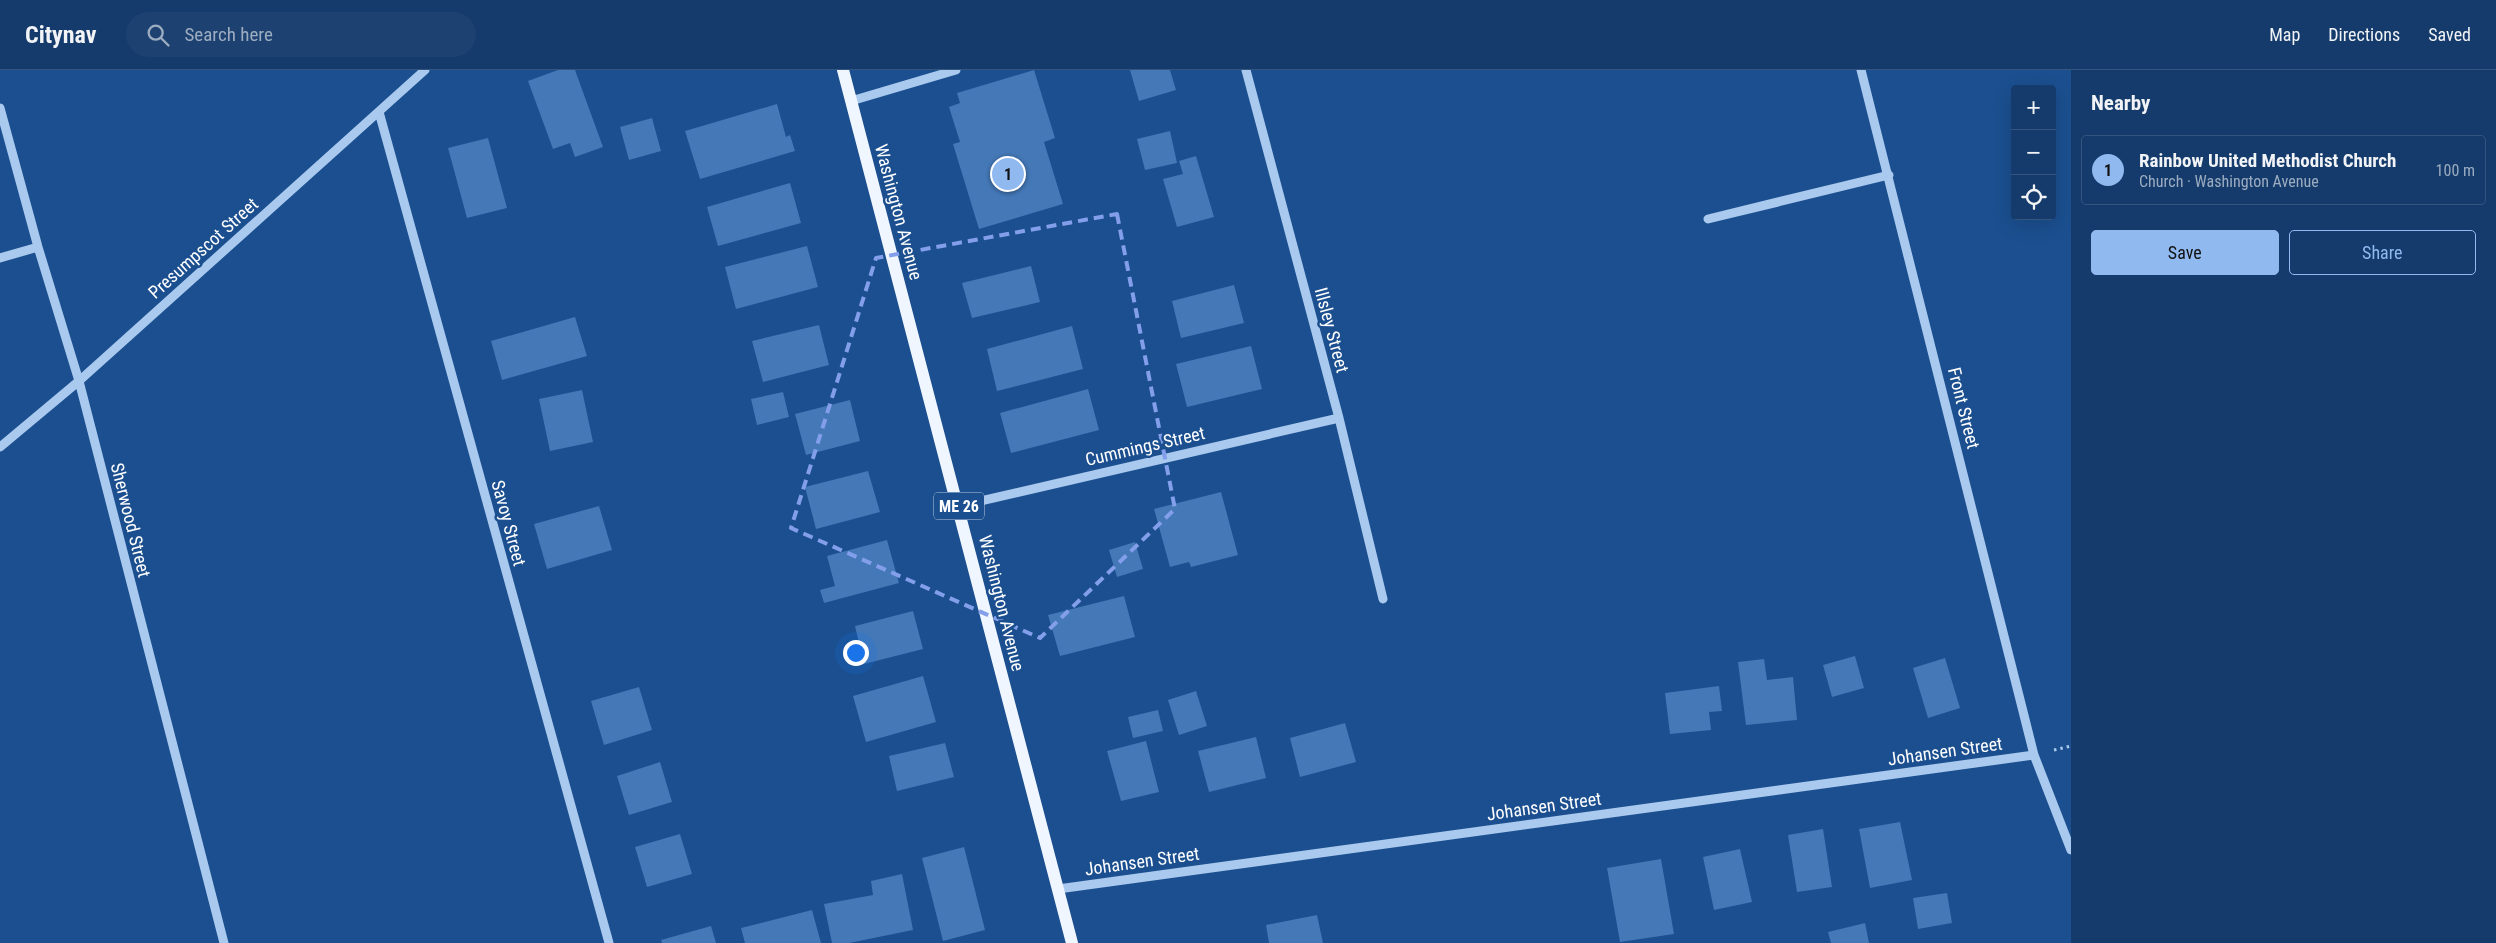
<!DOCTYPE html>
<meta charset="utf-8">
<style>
:root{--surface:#143b6b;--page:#1d4271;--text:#f1f3f6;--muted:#9dadc1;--line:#33557e;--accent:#90b9f0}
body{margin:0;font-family:"Roboto Condensed",sans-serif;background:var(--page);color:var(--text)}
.controls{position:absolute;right:15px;top:15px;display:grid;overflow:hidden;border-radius:5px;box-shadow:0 5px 20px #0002}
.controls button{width:45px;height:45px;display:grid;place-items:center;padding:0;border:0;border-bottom:1px solid var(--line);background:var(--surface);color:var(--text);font:25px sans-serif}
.you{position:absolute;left:855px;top:582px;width:18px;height:18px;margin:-12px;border:4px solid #fff;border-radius:50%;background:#1a73e8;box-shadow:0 0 0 8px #1a73e833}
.badge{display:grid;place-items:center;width:32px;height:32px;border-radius:50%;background:var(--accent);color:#111;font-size:16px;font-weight:700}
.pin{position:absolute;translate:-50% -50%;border:2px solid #fff;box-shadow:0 1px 5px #0006}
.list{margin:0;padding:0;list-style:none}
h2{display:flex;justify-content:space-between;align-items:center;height:65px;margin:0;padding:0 20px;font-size:21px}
h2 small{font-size:16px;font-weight:400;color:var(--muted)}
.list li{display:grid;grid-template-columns:32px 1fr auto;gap:15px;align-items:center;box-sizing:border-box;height:70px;margin:0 10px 10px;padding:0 10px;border:1px solid var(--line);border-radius:5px}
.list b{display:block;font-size:19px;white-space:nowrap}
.list p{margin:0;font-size:16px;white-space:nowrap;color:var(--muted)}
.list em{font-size:16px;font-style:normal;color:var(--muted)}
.actions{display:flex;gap:10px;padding:15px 20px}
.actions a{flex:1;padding:11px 0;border:1px solid var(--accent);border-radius:5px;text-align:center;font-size:18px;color:var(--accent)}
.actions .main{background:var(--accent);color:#111}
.icon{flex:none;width:28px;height:28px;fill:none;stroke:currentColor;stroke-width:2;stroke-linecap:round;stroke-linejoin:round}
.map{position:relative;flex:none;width:2071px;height:873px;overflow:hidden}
header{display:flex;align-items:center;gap:30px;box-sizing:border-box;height:70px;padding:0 25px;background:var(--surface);border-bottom:1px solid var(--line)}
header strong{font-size:24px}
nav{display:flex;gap:28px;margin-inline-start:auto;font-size:18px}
.search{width:350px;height:45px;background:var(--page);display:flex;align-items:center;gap:12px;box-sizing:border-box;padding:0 18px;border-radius:28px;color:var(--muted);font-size:19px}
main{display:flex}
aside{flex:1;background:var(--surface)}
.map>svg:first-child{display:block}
.building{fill:#4478b7}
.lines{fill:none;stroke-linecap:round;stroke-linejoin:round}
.path{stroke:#a9c9ee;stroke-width:3;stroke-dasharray:2.5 4;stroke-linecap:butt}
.minor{stroke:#a9c9ee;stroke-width:9}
.major{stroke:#f0f6ff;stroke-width:12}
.marked{fill:none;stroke:#839eea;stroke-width:4;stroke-dasharray:10 6;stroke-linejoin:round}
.labels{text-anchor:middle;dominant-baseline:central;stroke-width:5;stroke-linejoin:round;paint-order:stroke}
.shield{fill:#1b4f8f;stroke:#bbcadd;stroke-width:1}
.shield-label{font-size:16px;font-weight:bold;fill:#fff}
.street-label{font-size:18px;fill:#fff;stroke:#1b4f8f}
</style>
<header>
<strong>Citynav</strong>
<div class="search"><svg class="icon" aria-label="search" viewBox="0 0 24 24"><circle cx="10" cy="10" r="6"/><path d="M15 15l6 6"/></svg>Search here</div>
<nav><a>Map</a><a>Directions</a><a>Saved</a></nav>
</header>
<main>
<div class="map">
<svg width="2071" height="873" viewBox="0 0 2071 873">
<rect width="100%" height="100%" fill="#1b4f8f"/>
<path class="building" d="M558,0H575L603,77L575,87L570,73L553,79L528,11Z
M1034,0L1055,68L1044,72L1063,134L979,159L953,74L960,72L949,37L960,33L957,23Z
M1130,0H1170L1176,20L1139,31Z
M777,34L786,67L790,65L795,81L700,109L685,61Z
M652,48L661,81L629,90L620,57Z
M1170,61L1177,93L1145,100L1137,69Z
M488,68L507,138L467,148L448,78Z
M1196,86L1214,147L1177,157L1163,109L1183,104L1179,91Z
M790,113L801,153L718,176L707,137Z
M807,176L818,217L736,239L725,197Z
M1031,196L1040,232L972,248L962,213Z
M1234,215L1244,253L1181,268L1172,231Z
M575,247L587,286L502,310L491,271Z
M819,255L829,295L763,312L752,271Z
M1072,256L1083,299L997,321L987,279Z
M1251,276L1262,319L1187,337L1176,294Z
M1088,319L1099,360L1011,383L1000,343Z
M582,320L593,372L550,381L539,329Z
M783,322L789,347L757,355L751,329Z
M850,330L860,371L806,385L795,344Z
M868,401L880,442L816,459L805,417Z
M1221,422L1238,485L1191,497L1189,492L1170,497L1154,439Z
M599,436L612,480L547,499L534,454Z
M887,470L899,513L824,533L820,520L835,516L827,486Z
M1135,472L1143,499L1117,507L1109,480Z
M1124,526L1135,567L1060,586L1048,545Z
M913,541L923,579L864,594L855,556Z
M1855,586L1864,618L1832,627L1823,595Z
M1945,588L1960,638L1928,648L1913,598Z
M1764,589L1767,610L1793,607L1797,650L1746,655L1738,592Z
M923,606L936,652L866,672L853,626Z
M1719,616L1722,641L1709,642L1711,660L1670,664L1665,623Z
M639,617L652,660L604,675L591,631Z
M1196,621L1207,656L1179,665L1168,630Z
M1158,640L1163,661L1133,668L1128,647Z
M1345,653L1356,692L1300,707L1290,668Z
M1256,667L1266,708L1209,722L1198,681Z
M1146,671L1159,722L1121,731L1107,681Z
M945,673L954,707L897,721L889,686Z
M660,692L672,732L629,745L617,706Z
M1900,752L1912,810L1870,818L1859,759Z
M1823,759L1832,817L1797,822L1788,765Z
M680,764L692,804L647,817L635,777Z
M964,777L985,860L943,871L922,788Z
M1740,779L1752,832L1714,840L1703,787Z
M1661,789L1674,864L1620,872L1607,798Z
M902,804L913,860L849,873H832L824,834L873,825L871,811Z
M1947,823L1952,853L1918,859L1913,828Z
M812,840L821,873H745L741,858Z
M1317,845L1323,873H1269L1266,855Z
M1865,853L1869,873H1831L1828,862Z
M711,856L716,873H662L661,870Z"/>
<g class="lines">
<path class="path" d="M2054,680L2071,676"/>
<path class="minor" d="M1246,0L1339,348L1383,529
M1861,0L2034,685L2071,780
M851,31L956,0
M0,38L38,177L79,311L224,873
M379,42L609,873
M1708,149L1889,105
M0,188L38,177
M0,377L79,311L425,0
M959,436L1339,348
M1058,819L2034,685"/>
<path class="major" d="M843,0L1072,873"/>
</g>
<path class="marked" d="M1117,144L1175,439L1040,568L791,458L876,188Z"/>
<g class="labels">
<rect class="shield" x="934" y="422.5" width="50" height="27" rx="4"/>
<g class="shield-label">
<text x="959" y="436">ME 26</text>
</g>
<g class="street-label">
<text transform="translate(899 142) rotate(75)">Washington Avenue</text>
<text transform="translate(203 178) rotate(-42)">Presumpscot Street</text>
<text transform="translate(1332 260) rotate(75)">Illsley Street</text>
<text transform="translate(1964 338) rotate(76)">Front Street</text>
<text transform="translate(1145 376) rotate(-13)">Cummings Street</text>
<text transform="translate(131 450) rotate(76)">Sherwood Street</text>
<text transform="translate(509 453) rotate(75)">Savoy Street</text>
<text transform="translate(1002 533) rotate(76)">Washington Avenue</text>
<text transform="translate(1945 681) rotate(-8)">Johansen Street</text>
<text transform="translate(1544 736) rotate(-8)">Johansen Street</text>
<text transform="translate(1142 791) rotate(-8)">Johansen Street</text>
</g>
</g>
</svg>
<div class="controls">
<button>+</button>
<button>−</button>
<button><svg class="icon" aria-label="locate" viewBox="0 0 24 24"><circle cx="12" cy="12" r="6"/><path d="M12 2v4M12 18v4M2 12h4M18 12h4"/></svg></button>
</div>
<div class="you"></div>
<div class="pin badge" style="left:1008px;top:104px">1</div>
</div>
<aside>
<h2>Nearby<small></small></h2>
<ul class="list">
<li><span class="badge">1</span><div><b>Rainbow United Methodist Church</b><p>Church · Washington Avenue</p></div><em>100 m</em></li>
</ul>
<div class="actions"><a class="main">Save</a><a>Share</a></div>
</aside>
</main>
